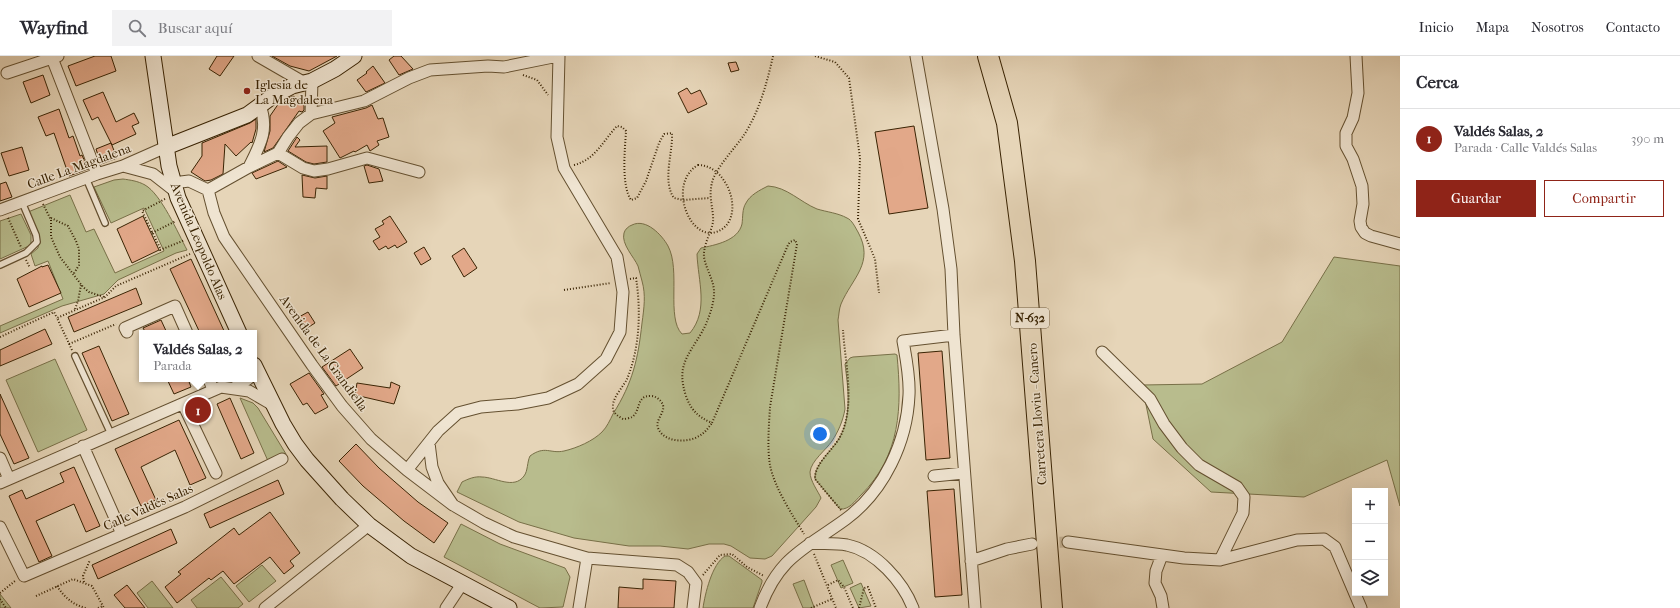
<!DOCTYPE html>
<html lang="es">
<meta charset="utf-8">
<style>
:root{--surface:#fff;--page:#f2f2f3;--text:#2b2b33;--muted:#7c7c81;--line:#e1e1e2;--accent:#8f2418}
body{margin:0;font-family:"IM FELL French Canon",serif;background:var(--page);color:var(--text)}
.controls{position:absolute;right:12px;bottom:12px;display:grid;overflow:hidden;border-radius:0px;box-shadow:0 4px 16px #0002}
.controls button{width:36px;height:36px;display:grid;place-items:center;padding:0;border:0;border-bottom:1px solid var(--line);background:var(--surface);color:var(--text);font:20px sans-serif}
.you{position:absolute;left:820px;top:378px;width:14px;height:14px;margin:-10px;border:3px solid #fff;border-radius:50%;background:#1a73e8;box-shadow:0 0 0 6px #1a73e833}
.badge{display:grid;place-items:center;width:26px;height:26px;border-radius:50%;background:var(--accent);color:#fff;font-size:13px;font-weight:700}
.pin{position:absolute;translate:-50% -50%;border:2px solid #fff;box-shadow:0 1px 4px #0006}
.popup{position:absolute;left:139px;top:274px;width:118px;height:52px;box-sizing:border-box;display:grid;place-content:center;border-radius:0px;background:var(--surface);filter:drop-shadow(0 1px 3px #0005);font-size:13px;white-space:nowrap;color:var(--muted)}
.popup b{font-size:15px;color:var(--text)}
.popup::after{content:'';position:absolute;left:50%;top:100%;margin-left:-8px;border:8px solid transparent;border-top-color:var(--surface)}
.list{margin:0;padding:0;list-style:none}
h2{display:flex;justify-content:space-between;align-items:center;height:52px;margin:0;padding:0 16px;font-size:17px}
h2 small{font-size:13px;font-weight:400;color:var(--muted)}
.list li{display:grid;grid-template-columns:26px 1fr auto;gap:12px;align-items:center;box-sizing:border-box;height:60px;padding:0 16px;border-top:1px solid var(--line)}
.list b{display:block;font-size:15px;white-space:nowrap}
.list p{margin:0;font-size:13px;white-space:nowrap;color:var(--muted)}
.list em{font-size:13px;font-style:normal;color:var(--muted)}
.actions{display:flex;gap:8px;padding:12px 16px}
.actions a{flex:1;padding:9px 0;border:1px solid var(--accent);border-radius:0px;text-align:center;font-size:14px;color:var(--accent)}
.actions .main{background:var(--accent);color:#fff}
.icon{flex:none;width:22px;height:22px;fill:none;stroke:currentColor;stroke-width:2;stroke-linecap:round;stroke-linejoin:round}
.map{position:relative;flex:none;width:1400px;height:552px;overflow:hidden}
header{display:flex;align-items:center;gap:24px;box-sizing:border-box;height:56px;padding:0 20px;background:var(--surface);border-bottom:1px solid var(--line)}
header strong{font-size:19px}
nav{display:flex;gap:22px;margin-inline-start:auto;font-size:14px}
.search{width:280px;height:36px;background:var(--page);display:flex;align-items:center;gap:10px;box-sizing:border-box;padding:0 14px;border-radius:0px;color:var(--muted);font-size:15px}
main{display:flex}
aside{flex:1;background:var(--surface)}
.map>svg:first-child{display:block}
.green{fill:#b8bc8d;stroke:#787048}
.building{fill:#e2a889;stroke:#392303}
.lines{fill:none;stroke-linecap:round;stroke-linejoin:round}
.street-tunnel{stroke:#c3b194;stroke-width:11;stroke-dasharray:11 5.5;stroke-linecap:butt}
.lane-casing{stroke:#645030;stroke-width:8}
.street-casing{stroke:#645030;stroke-width:13}
.secondary-casing{stroke:#392303;stroke-width:17}
.highway-casing{stroke:#392303;stroke-width:22}
.path{stroke:#392303;stroke-width:2;stroke-dasharray:1 2;stroke-linecap:butt}
.lane{stroke:#efe4d1;stroke-width:5.5}
.street{stroke:#efe4d1;stroke-width:11}
.secondary{stroke:#efe4d1;stroke-width:15}
.highway{stroke:#e6d5b8;stroke-width:20}
.poi-dot{fill:#8f2418;stroke:#efe4d1;stroke-width:1.5}
.labels{text-anchor:middle;dominant-baseline:central;stroke-width:3;stroke-linejoin:round;paint-order:stroke}
.shield{fill:#efe4d1;stroke:#705d41;stroke-width:1}
.shield-label{font-size:12px;font-weight:bold;fill:#392303}
.poi-label{font-size:13px;fill:#392303;stroke:#efe4d1;text-anchor:start}
.street-label{font-size:13px;fill:#392303;stroke:#efe4d1}
</style>
<header>
<strong>Wayfind</strong>
<div class="search"><svg class="icon" aria-label="search" viewBox="0 0 24 24"><circle cx="10" cy="10" r="6"/><path d="M15 15l6 6"/></svg>Buscar aquí</div>
<nav><a>Inicio</a><a>Mapa</a><a>Nosotros</a><a>Contacto</a></nav>
</header>
<main>
<div class="map">
<svg width="1400" height="552" viewBox="0 0 1400 552">
<rect width="100%" height="100%" fill="#e6d5b8"/>
<filter id="stains"><feTurbulence type="fractalNoise" baseFrequency=".005" numOctaves="4"/><feColorMatrix values="0 0 0 0 .2 0 0 0 0 .09 0 0 0 0 .02 0 0 0 .5 -.17"/></filter>
<radialGradient id="worn" r=".72"><stop offset=".6" stop-color="#630" stop-opacity="0"/><stop offset="1" stop-color="#630" stop-opacity=".3"/></radialGradient>
<path class="green" d="M123,123C130,124 138,125 145,129C161,138 178,177 187,194L176,197L118,224L104,238L62,250L0,277V270L63,243L48,205L35,210L31,198L38,192L39,182L28,156L70,139L86,176L94,173L115,217L164,195L144,152L111,167L94,131L114,124Z
M768,130C787,131 800,146 817,153C827,156 838,157 847,162C852,164 855,171 858,176C875,207 852,222 841,248C839,253 839,259 838,264L845,353C843,365 838,376 832,385C826,394 811,405 810,416C810,425 818,435 821,442L816,451L772,500L765,503L750,502L731,490L724,488H709L688,493L660,490H629L574,482L519,466L457,436L462,426C468,423 475,420 482,421C495,421 514,434 524,420C528,415 527,406 530,400C545,389 550,398 564,395C577,392 593,385 602,376C607,371 610,364 613,358C633,326 638,303 642,267C644,252 646,239 642,225C641,220 639,215 638,210C634,201 621,188 624,177C625,173 629,170 632,169C646,162 662,179 668,190C681,214 666,262 682,278L690,277C709,254 698,225 697,198L701,192C715,189 738,185 742,168C743,161 742,153 746,147C750,139 760,134 768,130Z
M21,158L31,179V189L0,203V165Z
M1334,201L1400,210V450L1387,404L1304,441L1211,436L1153,383L1142,329L1202,328L1282,286Z
M895,298L897,299C902,351 901,399 861,439C855,445 849,454 840,453L815,423C814,408 833,394 840,381C852,358 848,332 845,308L850,302L853,301Z
M55,303L87,374L38,396L6,324Z
M240,342L253,347L258,352L286,398L268,405Z
M461,468L500,488L565,512L570,521L563,551L540,552L444,501Z
M725,500H729L762,524V526L753,552H703C705,538 712,508 725,500Z
M843,504L853,527L841,532L831,509Z
M262,509L276,525L249,546L236,530Z
M221,521L243,548L238,552H197L191,544Z
M804,524L814,551V552H803L793,528Z
M152,525L173,552H148L137,537Z
M861,527L871,550L859,552L850,532Z
M0,538L11,552H0Z"/>
<path class="building" d="M95,0H111L116,15L76,30L68,10Z
M217,0H234L220,20L209,13Z
M272,0H337L309,15L290,10Z
M394,0H401L413,13L399,19L389,4Z
M736,6L739,14L731,16L728,7Z
M373,10L385,27L366,36L357,24L367,17L366,16Z
M43,19L50,39L31,47L23,26Z
M687,32L691,38L700,34L707,48L688,57L678,37Z
M103,36L116,66L134,57L139,67L132,70L136,78L112,89L98,61L92,64L83,44Z
M293,40L304,48V54L302,56L299,55L273,92L264,96L270,75V60L279,47Z
M372,49L378,63L383,62L389,81L377,85L379,89L370,95L367,89L355,96L354,95L340,102L323,75L335,67L332,61L366,52Z
M59,53L69,82L73,80L80,100L82,99L88,113L69,120L54,77L46,80L38,61Z
M256,63V73L252,87L251,86L236,100L225,88L223,118L211,124L205,125L191,116L202,100V87L250,67Z
M914,70L928,152L889,158L875,76Z
M297,81L300,84L295,91L327,90V106L314,108L306,106L288,95Z
M111,87L117,102L101,108L96,93Z
M22,91L29,114L9,120L1,97Z
M278,105L287,111L256,123L252,117Z
M367,109L379,113L383,125L369,127L364,110Z
M302,119L315,122L327,120V133L316,132L315,142L303,141Z
M6,126L12,141L0,145V128Z
M143,160L159,194L132,207L117,173Z
M390,160L407,186L397,192L395,189L388,193L386,190L379,194L373,185L380,181L375,173L384,168L382,165Z
M424,191L431,203L421,209L414,197Z
M464,192L477,212L464,221L452,200Z
M191,203L225,277H200L170,213Z
M48,209L61,237L29,251L17,223L42,210V211Z
M136,232L142,248L74,276L68,261Z
M308,256L315,267L304,274L297,262Z
M161,264L167,277H146L143,272Z
M45,273L52,288L0,310V294Z
M99,290L129,358L112,365L82,297Z
M350,293L363,312L336,330L322,311Z
M942,295L950,402L926,404L918,297Z
M309,317L324,338L321,339L328,351L315,358L307,347L303,349L290,328Z
M167,323H188L191,331L174,338Z
M391,326L400,330L394,348L355,339L357,327L390,332Z
M0,338L29,402L14,408L0,378Z
M230,342L254,397L241,403L217,348Z
M179,364L206,422L190,429L175,394L141,411L156,444L141,450L115,393Z
M356,388L379,412L418,446L448,467L434,487L404,465L363,430L339,405Z
M74,411L100,470L86,476L74,448L36,465L52,500L39,506L9,440L22,434L26,443L64,426L60,417Z
M278,424L284,438L210,472L204,458Z
M954,433L962,539L935,541L927,435Z
M270,456L300,497L290,505L294,510L284,518L270,501L234,528L223,515L211,524L209,522L177,547L165,531L181,518L178,516L234,472L239,479Z
M171,473L177,487L98,523L92,509Z
M643,523L676,525L674,552H618L619,531L643,533Z
M127,529L145,552H125L114,539Z"/>
<g class="lines">
<path class="street-tunnel" d="M1043,487L1068,486"/>
<defs>
<path id="lane" d="M86,122L105,167
M0,209L26,197L37,186L36,179L22,146
M75,300L111,378"/>
<path id="street" d="M258,0L303,26
M916,0L943,153L951,213L954,279L975,552
M1356,0L1358,37L1353,62L1346,77V90L1353,103L1362,130L1363,148L1360,165L1361,171L1365,177L1371,180L1400,188
M52,2L97,118
M7,17L58,0
M311,58L312,25
M278,97L303,112L314,115L328,113L367,102L419,116
M123,110L153,118L176,136
M249,111C260,89 269,74 260,49
M173,127L189,125L208,134
M208,134L214,157L224,181L312,309L342,350L371,383L407,414L453,449
M208,134L249,111L278,97L288,81L299,67L311,58L364,45L409,22L430,14L488,10L504,11L558,0
M0,154L97,118L123,110L166,91
M127,276L125,272L175,250L187,277
M1102,296L1150,343L1164,368L1182,392L1199,409L1237,431L1244,441L1243,457L1220,504
M209,323L213,334
M234,332L248,323
M183,348L216,417
M429,387L432,411L438,427L453,449L484,467L514,481L587,502L677,509L688,516L696,527L693,552
M83,390L122,478
M0,402L9,423
M407,414L438,375L458,357L481,351L517,348L548,342L578,328L606,303L620,276L623,236L617,201L564,112L557,81L559,0
M934,420L964,417
M0,427L221,331L249,335L273,349
M0,471L24,520L185,451L282,403
M1068,486L1184,502L1220,504L1297,484L1324,483L1335,491L1361,552
M810,487C822,488 835,487 847,489C876,495 903,526 913,552
M1162,499L1156,515L1155,527L1161,540L1163,552
M971,505L1007,493L1032,488
M265,552L369,469
M446,552L462,528
M579,552L587,502
M760,552C779,500 805,493 846,463C884,435 907,386 909,339C910,321 906,302 903,285L954,279"/>
<path id="secondary" d="M153,0L169,110L178,142L239,277
M166,91L247,59L273,40L292,30L312,25L335,13L354,0
M254,309L283,368L295,388L307,404L342,443L369,469L411,500L509,552"/>
<path id="highway" d="M988,0L1007,67L1025,205L1052,552"/>
</defs>
<use href="#lane" class="lane-casing"/>
<use href="#street" class="street-casing"/>
<use href="#secondary" class="secondary-casing"/>
<use href="#highway" class="highway-casing"/>
<path class="path" d="M773,0C767,27 759,56 744,79C736,91 714,114 712,127C708,141 714,154 713,166C711,177 703,189 704,201C706,214 715,225 714,239C713,251 708,265 702,276C688,300 676,310 686,340C691,354 698,361 712,367L788,189L790,186L795,184L797,188L770,351C769,368 767,392 770,409C774,431 793,460 804,478
M815,0L835,6L849,22L860,102L858,163L875,203L879,237
M523,19L537,24L548,39
M574,109C595,104 603,85 617,70L622,71L626,75C625,93 621,129 631,144L637,142L646,125L659,87L664,78L672,77C673,97 662,125 674,142L683,144L710,142
M698,109C730,109 747,166 716,176C689,185 667,127 698,109Z
M165,143L142,155L160,192V194L185,184
M43,148L51,164V181L60,201L83,231L89,236L104,241
M8,162L21,191
M51,162L68,170L76,185L79,193V209L73,219
M152,177L176,165
M26,204L30,212
M630,223L636,222C641,254 640,292 627,323C623,331 613,341 613,350C612,357 618,360 623,363C626,363 630,362 632,361C641,355 636,339 651,340C656,340 661,344 663,349C665,357 655,364 658,372C664,387 688,387 699,380C705,377 708,372 712,367
M564,234L611,227
M75,253L78,245L81,229
M0,281L54,256L57,262
M69,288L116,268
M72,294L57,262L105,241L116,230L190,198
M841,454L815,423C814,408 833,394 840,381C856,350 845,307 843,274
M814,498L836,552
M703,519L720,499L732,498L747,511L764,520
M84,526L83,520L90,504
M828,529L838,524L844,531L853,552
M57,530C64,541 73,549 86,552
M0,537L15,525
M36,540L73,523L92,530L104,552
M0,543L6,552
M98,552L103,550
M811,552L832,543
M859,552L864,532L868,531L876,552"/>
<use href="#lane" class="lane"/>
<use href="#street" class="street"/>
<use href="#secondary" class="secondary"/>
<use href="#highway" class="highway"/>
</g>
<circle class="poi-dot" cx="247" cy="35" r="4"/>
<g class="labels">
<rect class="shield" x="1011" y="252" width="38" height="20" rx="3"/>
<g class="shield-label">
<text x="1030" y="262">N-632</text>
</g>
<g class="poi-label">
<text x="255" y="28">Iglesia de<tspan x="255" dy="15">La Magdalena</tspan></text>
</g>
<g class="street-label">
<text transform="translate(79 110) rotate(-20)">Calle La Magdalena</text>
<text transform="translate(199 185) rotate(67)">Avenida Leopoldo Alas</text>
<text transform="translate(324 297) rotate(54)">Avenida de La Grandiella</text>
<text transform="translate(1037 358) rotate(-94)">Carretera Lloviu - Canero</text>
<text transform="translate(148 451) rotate(-24)">Calle Valdés Salas</text>
</g>
</g>
<rect width="100%" height="100%" filter="url(#stains)"/>
<rect width="100%" height="100%" fill="url(#worn)"/>
</svg>
<div class="controls">
<button>+</button>
<button>−</button>
<button><svg class="icon" aria-label="layers" viewBox="0 0 24 24"><path d="M12 4l9 5-9 5-9-5zM3 14l9 5 9-5"/></svg></button>
</div>
<div class="you"></div>
<div class="pin badge" style="left:198px;top:354px">1</div>
<div class="popup"><b>Valdés Salas, 2</b>Parada</div>
</div>
<aside>
<h2>Cerca<small></small></h2>
<ul class="list">
<li><span class="badge">1</span><div><b>Valdés Salas, 2</b><p>Parada · Calle Valdés Salas</p></div><em>390 m</em></li>
</ul>
<div class="actions"><a class="main">Guardar</a><a>Compartir</a></div>
</aside>
</main>
